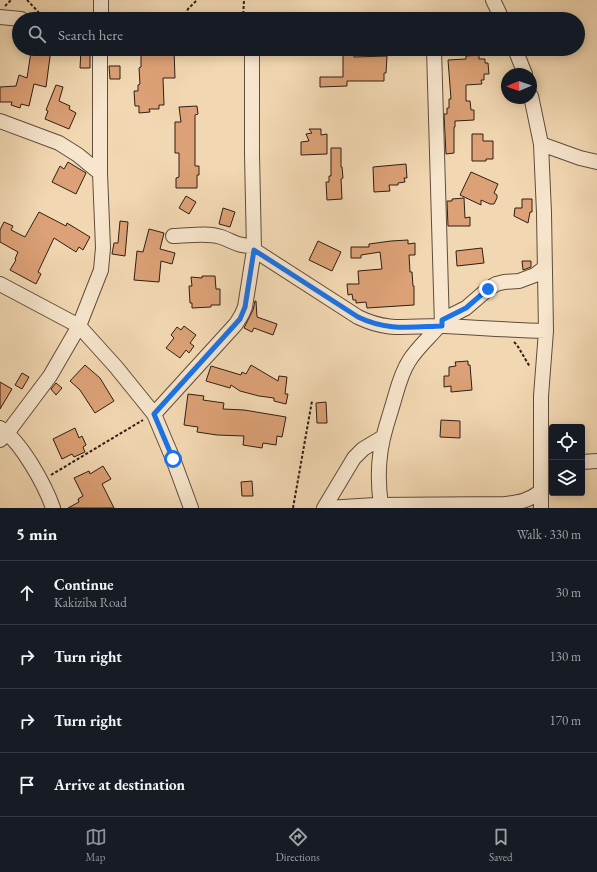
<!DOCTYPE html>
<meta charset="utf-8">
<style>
:root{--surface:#171b24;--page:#20242c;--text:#f1f3f6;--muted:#9ea1a6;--line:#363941;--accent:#8c9099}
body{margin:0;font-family:"EB Garamond",serif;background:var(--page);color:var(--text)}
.controls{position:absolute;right:12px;bottom:12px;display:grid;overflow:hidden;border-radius:4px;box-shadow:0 2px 10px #0003}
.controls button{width:36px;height:36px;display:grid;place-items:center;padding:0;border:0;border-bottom:1px solid var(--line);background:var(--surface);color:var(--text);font:20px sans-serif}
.compass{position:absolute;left:501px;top:68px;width:36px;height:36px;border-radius:50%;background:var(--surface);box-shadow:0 2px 10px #0003;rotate:268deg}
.stop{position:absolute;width:12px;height:12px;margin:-9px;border:3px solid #1a73e8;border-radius:50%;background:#fff}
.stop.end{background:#1a73e8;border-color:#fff;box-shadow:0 1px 4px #0008}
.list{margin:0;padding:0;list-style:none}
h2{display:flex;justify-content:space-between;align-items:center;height:52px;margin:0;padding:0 16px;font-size:17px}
h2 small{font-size:13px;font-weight:400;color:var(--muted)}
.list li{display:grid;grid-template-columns:26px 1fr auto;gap:12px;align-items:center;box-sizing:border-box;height:64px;padding:0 16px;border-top:1px solid var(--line)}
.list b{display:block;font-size:15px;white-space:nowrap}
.list p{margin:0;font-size:13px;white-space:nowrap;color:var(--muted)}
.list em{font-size:13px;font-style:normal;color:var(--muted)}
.icon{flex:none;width:22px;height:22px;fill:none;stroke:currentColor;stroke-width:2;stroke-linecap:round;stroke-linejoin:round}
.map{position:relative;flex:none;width:597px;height:508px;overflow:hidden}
.search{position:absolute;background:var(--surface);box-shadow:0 2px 10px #0003;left:12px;right:12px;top:12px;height:44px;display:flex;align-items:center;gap:10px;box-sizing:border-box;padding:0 14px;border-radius:22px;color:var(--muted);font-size:15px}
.sheet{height:308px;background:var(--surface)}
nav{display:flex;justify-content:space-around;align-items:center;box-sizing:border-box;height:56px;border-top:1px solid var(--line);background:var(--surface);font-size:11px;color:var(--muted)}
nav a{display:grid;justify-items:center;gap:2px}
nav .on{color:var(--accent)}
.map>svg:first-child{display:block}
.building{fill:#dca176;stroke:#301d15}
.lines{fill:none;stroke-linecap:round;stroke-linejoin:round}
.minor-casing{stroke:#604c3c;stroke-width:16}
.path{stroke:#301d15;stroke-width:2;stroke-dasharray:3 2;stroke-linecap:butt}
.minor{stroke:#f7e6cd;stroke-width:14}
.route{stroke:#1a73e8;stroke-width:5}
</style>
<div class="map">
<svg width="597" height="508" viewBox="0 0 597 508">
<rect width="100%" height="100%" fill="#f2d8b2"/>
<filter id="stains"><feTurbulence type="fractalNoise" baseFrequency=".005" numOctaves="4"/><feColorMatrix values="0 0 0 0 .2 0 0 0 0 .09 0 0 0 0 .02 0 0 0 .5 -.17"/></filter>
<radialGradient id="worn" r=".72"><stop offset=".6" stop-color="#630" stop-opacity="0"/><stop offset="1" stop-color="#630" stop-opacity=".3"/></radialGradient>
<path class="building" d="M35,49H51L46,87L34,84L29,106L21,104L20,108L11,105L12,102H0V87L16,86L19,75L27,78L31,52H35Z
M81,49H90V68H80Z
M156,49H174L175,78H163L164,105H159V109H149L150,112L139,113V106H135L134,91H138V85L140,84L139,68L141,67V55H156Z
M343,49H354V57L387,56L386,73H384V81H347V86L320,87V77H343Z
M479,55V59H485V63H488L489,74H484V80H481L482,84L466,85V101H470L471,110H474V120L455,121V127H454V153L446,154L444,114H447V108H449V99H451L448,60L466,59V56Z
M109,66H120V79H110Z
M56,85L63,87L59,101L70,106L69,109L76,113L69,129L45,119L48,111L46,110Z
M197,106L198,114L195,115V166H199V175H197V188H176V178L179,177V153H175V122H181L179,107Z
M309,129H321V135L327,134V154L301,155V142L309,141L306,134L312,133Z
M472,134H483V141H493V159H486V161H472Z
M331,148H341V167H342L343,178L341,179L342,199L327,200L326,182H329V176H331Z
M68,162L86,173L76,194L52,182L60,166L64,169Z
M406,164L407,178H404L405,182L398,183V185H389L390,191L374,192L373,167Z
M471,172L498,184L494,193L497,195V198L494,204H490L481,200V205L460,195Z
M186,196L196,202L189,214L179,208Z
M464,198L465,218L470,217V226H448L447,201H452V199Z
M522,199H532V212H530L528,223L514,216L515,208H522Z
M223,208L235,212L230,227L219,224Z
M39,212L66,226L67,223L90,237L83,250L79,247L76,252L54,238L38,272L41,274L36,284L10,270L16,260L15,259L18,252L0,242V230L4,222L13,226L11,230L25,237Z
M120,221L128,222L125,256L112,254L114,243H118Z
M149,229L164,233L160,249L175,253L172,264L161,261L159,282L134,280L137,251L143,252Z
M408,240V244L415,243V255H409L410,272H412L413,286H414V305L367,308L366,302L356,303V300H353L352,294L348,295L347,284H359L358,271L382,269L380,252L361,255V258H351V247H369V244L391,241Z
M318,241L341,252L332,271L309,260Z
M482,248L484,263L457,266L456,251Z
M522,261H531V267L523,270Z
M202,276H215L216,289H220V305H211V307L192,308V303H190L189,286H192L191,277L202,278Z
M255,301H256L257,317L277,324L273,335L254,328L252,332L244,328L253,310Z
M184,326L196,335L190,343L194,346L189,353L186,350L180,358L166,348L174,338L171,335L177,327L181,330Z
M468,361V365H470L472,390L451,392V386L444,387V376H449V367L456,366L455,362Z
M85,365L100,378L114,401L95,413L80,390L70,381Z
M251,365L278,381L279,376L287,377L285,394H288L286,404L274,401V398L259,396L240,391L231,385L230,388L206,381L211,366L241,375L242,372L246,374Z
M22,373L29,377L22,389L15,385Z
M0,382L12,389L0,409Z
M56,383L62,388L56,395L51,389Z
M188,394L204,396L203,400L224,403L223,409L244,410L286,417L282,437L277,436L276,445L263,443L262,448L243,445L244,436L217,435L197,432L198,427L184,425Z
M326,402L327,423H317L316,403Z
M441,420L460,421V438L440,437Z
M75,428L79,438L82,436L86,445L83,447L85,452L74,457L72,454L62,459L53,439Z
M103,466L111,479L102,484L114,508H68L79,502L78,499L83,496L74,478L89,471L90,474Z
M252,481L253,496H242L241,482Z"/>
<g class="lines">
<defs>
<path id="minor" d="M493,0L502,19
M0,17L21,19
M101,19V0
M434,49L442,326
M515,49L525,74
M531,96L541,144L544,213L546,331L541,396V508
M0,121L59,143L78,155L100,173
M541,144L580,158L597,162
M173,236C188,236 206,232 221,237C235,242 237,246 254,246
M254,250L358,317C391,333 410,325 445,326C478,328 512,330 546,331
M0,284L79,326L116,367L154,414L173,459L191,508
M442,320L466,308L488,289L496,284L504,282L519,281L535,275L544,268
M154,414L236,324L242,314L245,307L254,250L252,154V49
M0,428C21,441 45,485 53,508
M0,440L8,432L50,376L79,326L101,270L103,248L100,173V49
M582,462L597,461
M381,505C377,478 378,453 386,427C388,420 390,414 392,407C397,391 400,375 409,361C417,348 429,338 439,326
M324,508L354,458L363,449L383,437
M327,508L375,505L505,504C520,502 528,501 540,492"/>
</defs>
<use href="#minor" class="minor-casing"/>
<path class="path" d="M27,0L45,19
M5,6L11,0
M182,19L188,9L197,0
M243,19L244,0
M514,342L517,345L530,367
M51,475L143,420
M293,508L312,401"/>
<use href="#minor" class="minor"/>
</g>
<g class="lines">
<path class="route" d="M173,459L154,414L240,319L245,307L254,250L358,317C387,331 410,327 442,326V320L466,308L488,289"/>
</g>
<rect width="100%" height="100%" filter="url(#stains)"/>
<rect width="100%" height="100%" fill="url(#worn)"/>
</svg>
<div class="controls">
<button><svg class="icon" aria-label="locate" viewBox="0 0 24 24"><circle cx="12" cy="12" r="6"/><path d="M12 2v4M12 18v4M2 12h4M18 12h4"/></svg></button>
<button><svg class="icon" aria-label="layers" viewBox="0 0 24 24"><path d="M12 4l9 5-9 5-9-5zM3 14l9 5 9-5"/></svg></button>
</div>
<svg class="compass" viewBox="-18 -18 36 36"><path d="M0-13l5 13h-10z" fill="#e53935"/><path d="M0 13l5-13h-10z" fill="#9ea1a6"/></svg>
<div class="stop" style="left:173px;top:459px"></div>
<div class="stop end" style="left:488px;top:289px"></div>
<div class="search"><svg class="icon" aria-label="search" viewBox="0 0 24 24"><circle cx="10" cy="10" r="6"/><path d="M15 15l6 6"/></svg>Search here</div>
</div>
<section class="sheet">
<h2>5 min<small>Walk · 330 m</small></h2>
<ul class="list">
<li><svg class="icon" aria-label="ahead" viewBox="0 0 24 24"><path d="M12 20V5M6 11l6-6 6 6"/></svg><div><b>Continue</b><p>Kakiziba Road</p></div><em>30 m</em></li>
<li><svg class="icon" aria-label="right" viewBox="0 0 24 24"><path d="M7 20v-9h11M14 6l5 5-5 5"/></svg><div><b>Turn right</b></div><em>130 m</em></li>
<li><svg class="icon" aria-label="right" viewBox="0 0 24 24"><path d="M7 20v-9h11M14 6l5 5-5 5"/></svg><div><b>Turn right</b></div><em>170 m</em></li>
<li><svg class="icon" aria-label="arrive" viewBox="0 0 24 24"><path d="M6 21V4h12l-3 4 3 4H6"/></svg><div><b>Arrive at destination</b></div></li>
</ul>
</section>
<nav>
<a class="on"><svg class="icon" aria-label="map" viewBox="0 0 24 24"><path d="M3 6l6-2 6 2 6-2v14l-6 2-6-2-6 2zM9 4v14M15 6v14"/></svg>Map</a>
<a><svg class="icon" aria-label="directions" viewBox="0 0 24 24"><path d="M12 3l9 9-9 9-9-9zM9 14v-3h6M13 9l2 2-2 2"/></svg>Directions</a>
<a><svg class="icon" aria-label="saved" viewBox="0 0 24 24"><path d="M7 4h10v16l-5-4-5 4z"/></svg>Saved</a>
</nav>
